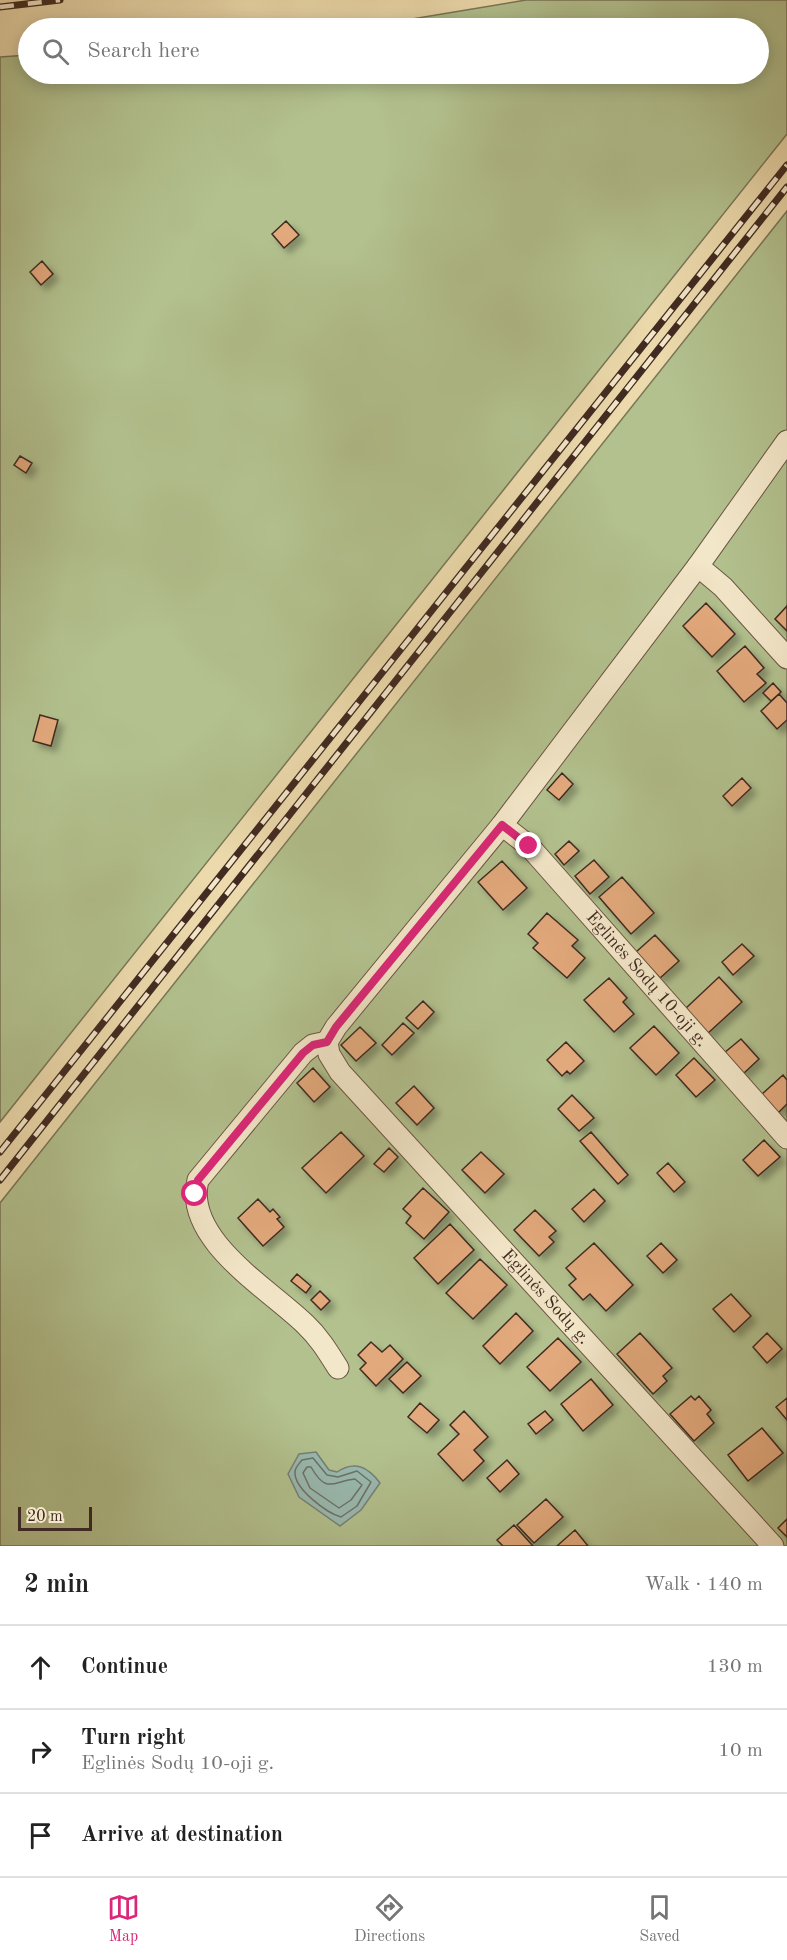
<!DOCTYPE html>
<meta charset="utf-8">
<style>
:root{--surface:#fff;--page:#f6f6f6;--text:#222;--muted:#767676;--line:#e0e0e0;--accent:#db2777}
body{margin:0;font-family:"Old Standard TT",serif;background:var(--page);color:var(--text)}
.scale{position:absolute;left:18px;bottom:15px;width:74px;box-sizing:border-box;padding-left:6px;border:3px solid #412a21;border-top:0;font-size:16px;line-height:21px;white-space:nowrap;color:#412a21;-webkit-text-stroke:4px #f3e7c9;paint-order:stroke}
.stop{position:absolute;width:18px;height:18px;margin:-14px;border:4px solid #db2777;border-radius:50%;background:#fff}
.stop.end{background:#db2777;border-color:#fff;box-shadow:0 2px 6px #0008}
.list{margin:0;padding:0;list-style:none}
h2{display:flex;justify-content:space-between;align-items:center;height:78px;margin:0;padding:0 24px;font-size:26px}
h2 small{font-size:20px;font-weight:400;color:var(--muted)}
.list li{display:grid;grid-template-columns:39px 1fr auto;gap:18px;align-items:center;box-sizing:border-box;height:84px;padding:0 24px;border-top:2px solid var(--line)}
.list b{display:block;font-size:22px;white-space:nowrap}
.list p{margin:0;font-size:20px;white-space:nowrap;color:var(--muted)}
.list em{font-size:20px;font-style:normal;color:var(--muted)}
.icon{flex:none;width:33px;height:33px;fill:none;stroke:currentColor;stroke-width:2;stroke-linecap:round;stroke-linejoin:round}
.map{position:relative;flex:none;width:787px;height:1546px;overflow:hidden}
.search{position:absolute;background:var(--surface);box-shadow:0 3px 15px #0003;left:18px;right:18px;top:18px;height:66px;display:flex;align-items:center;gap:15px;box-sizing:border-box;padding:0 21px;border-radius:33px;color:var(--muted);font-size:22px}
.sheet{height:330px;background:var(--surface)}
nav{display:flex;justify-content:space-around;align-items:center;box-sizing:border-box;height:84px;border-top:2px solid var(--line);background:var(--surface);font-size:16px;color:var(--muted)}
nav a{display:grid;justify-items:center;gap:3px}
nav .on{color:var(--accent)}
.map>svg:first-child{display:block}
.green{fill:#b2c18e;stroke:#7a7658;stroke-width:1.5}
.water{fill:#99bab0;stroke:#768077;stroke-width:1.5}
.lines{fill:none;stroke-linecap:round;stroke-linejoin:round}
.shore{stroke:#6d7268;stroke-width:1.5}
.building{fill:#e2a97c;stroke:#412a21;stroke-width:1.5;filter:url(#shadow)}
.street-casing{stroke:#6c5644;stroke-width:23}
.street{stroke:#f3e7c9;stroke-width:21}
.rail-casing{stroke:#412a21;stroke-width:7}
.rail{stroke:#f3e7c9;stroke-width:4.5;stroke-dasharray:14;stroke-linecap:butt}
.route{stroke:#db2777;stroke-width:8}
.labels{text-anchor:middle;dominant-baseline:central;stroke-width:5;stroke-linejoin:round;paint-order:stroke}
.street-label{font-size:18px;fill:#412a21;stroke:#f3e7c9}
</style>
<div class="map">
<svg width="787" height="1546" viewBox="0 0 787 1546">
<defs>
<filter id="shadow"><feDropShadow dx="5.5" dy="5.5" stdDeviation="3" flood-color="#0004"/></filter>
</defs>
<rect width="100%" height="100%" fill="#ecdaac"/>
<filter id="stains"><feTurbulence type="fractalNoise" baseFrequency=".00333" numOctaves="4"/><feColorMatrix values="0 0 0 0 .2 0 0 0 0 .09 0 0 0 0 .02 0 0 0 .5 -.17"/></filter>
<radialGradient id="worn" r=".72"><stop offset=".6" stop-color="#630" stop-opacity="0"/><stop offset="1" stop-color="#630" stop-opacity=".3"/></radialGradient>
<path class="green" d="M526,0H787V134L0,1122V57L28,55V74H758V28H312L406,20Z
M787,211V1546H0V1203Z"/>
<path class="water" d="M316,1452L329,1470L337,1472C355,1460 368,1467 380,1483L361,1510L340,1526L299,1497L288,1474L299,1454Z"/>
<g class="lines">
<path class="shore" d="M313,1458L327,1475L338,1477L357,1471L371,1482L357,1506L341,1517C327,1513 294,1489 295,1472C295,1467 300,1463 302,1460Z
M307,1467H311C327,1495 333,1481 355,1479L362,1485L351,1500L339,1508L310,1488L303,1473Z"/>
</g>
<path class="building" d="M286,221L299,235L284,248L272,234Z
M42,261L53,274L41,285L30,272Z
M20,456L32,463L26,473L14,465Z
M706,603L735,634L712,657L683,626Z
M787,606V631L775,619Z
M745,646L764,668L757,674L766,683L744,702L717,671Z
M773,683L781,692L771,701L763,693Z
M779,694L787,703V720L777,729L761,711Z
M40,715L58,720L51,746L33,741Z
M562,773L573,784L559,800L547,790Z
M742,778L751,788L732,806L723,796Z
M569,841L579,851L564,865L555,854Z
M594,860L609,877L590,894L575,876Z
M502,861L527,888L503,910L478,882Z
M622,877L654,913L631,934L599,897Z
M547,913L578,940L572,946L585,958L567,978L533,948L538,943L528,934Z
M655,935L679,961L660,978L636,952Z
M742,944L754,956L733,975L722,962Z
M719,977L742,1002L707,1034L685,1009Z
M609,978L627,998L623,1002L634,1014L614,1032L584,1000Z
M423,1001L434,1012L418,1029L406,1018Z
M403,1023L414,1033L392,1055L382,1045Z
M654,1026L679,1053L656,1075L630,1048Z
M360,1027L376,1043L356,1061L341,1045Z
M741,1039L759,1059L743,1074L724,1053Z
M566,1042L584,1061L570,1074L567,1071L562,1076L547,1060Z
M694,1058L715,1080L696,1097L676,1075Z
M313,1068L330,1087L314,1102L297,1083Z
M783,1075L787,1080V1104L778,1113L761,1095Z
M414,1086L434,1108L417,1125L396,1103Z
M572,1095L594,1118L579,1131L558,1109Z
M341,1132L364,1156L326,1193L302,1168Z
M591,1132L628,1175L618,1184L580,1141Z
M764,1140L780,1157L758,1176L743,1160Z
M389,1148L398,1157L384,1172L374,1164Z
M481,1152L504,1174L485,1193L462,1170Z
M668,1163L685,1182L674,1192L657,1173Z
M423,1188L449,1212L424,1239L406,1223L411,1216L403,1209Z
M594,1189L605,1201L584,1222L572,1209Z
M258,1199L270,1212L273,1209L280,1217L277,1219L284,1227L263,1246L238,1218Z
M535,1210L556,1231L549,1237L554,1242L539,1256L514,1230Z
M450,1224L474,1250L438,1284L414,1258Z
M594,1243L633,1285L606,1311L590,1294L583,1300L569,1285L576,1279L566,1268Z
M661,1243L677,1260L663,1273L647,1256Z
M480,1259L507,1285L473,1319L446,1293Z
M297,1274L311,1286L306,1293L291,1281Z
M320,1291L330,1301L321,1310L311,1300Z
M731,1294L751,1316L734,1332L713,1309Z
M516,1313L533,1331L500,1364L483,1346Z
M640,1333L672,1368L663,1376L667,1381L653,1394L617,1354Z
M767,1333L782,1349L767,1363L753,1347Z
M558,1338L581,1362L550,1391L527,1367Z
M371,1342L382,1352L390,1345L403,1359L376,1386L360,1369L366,1363L358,1355Z
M407,1362L421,1376L403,1393L389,1379Z
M591,1379L613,1405L583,1431L561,1404Z
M691,1396L695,1400L699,1396L711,1410L707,1414L714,1423L694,1441L670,1414Z
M787,1398V1420L776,1407Z
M420,1403L439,1420L427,1433L408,1417Z
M464,1411L488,1437L474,1450L484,1461L463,1481L438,1454L459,1434L450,1425Z
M545,1411L553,1420L536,1434L528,1424Z
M762,1428L783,1453L748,1481L728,1455Z
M507,1460L519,1474L500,1492L487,1478Z
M546,1499L563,1517L534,1543L517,1525Z
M787,1519V1537L778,1528Z
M514,1525L533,1546H503L497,1540Z
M575,1530L588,1546H557Z"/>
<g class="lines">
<defs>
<g id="street">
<path d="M698,566L723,587L787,658"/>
<path id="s1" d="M502,825L529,846L787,1138"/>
<path id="s2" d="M327,1042L329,1054L340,1072L773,1546"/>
<path d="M338,1368C328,1352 319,1337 305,1324C268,1288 183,1239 198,1180L303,1053L313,1045L327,1042L336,1027L502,825L698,566L787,441"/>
</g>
</defs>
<use href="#street" class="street-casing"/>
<use href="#street" class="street"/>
<defs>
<path id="rail" d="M0,7L60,0
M0,1152L787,165
M0,1180L787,187"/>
</defs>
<use href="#rail" class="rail-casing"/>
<use href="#rail" class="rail"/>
</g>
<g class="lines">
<path class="route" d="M195,1194L198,1180L303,1053L313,1045L327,1042L336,1027L502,825L529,846"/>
</g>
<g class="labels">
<g class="street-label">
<text stroke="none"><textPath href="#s1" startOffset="212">Eglinės Sodų 10-oji g.</textPath></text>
<text stroke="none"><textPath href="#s2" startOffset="338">Eglinės Sodų g.</textPath></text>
</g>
</g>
<rect width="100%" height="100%" filter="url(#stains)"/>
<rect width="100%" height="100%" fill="url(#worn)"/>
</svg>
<div class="scale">20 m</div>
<div class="stop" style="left:195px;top:1194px"></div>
<div class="stop end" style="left:529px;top:846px"></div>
<div class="search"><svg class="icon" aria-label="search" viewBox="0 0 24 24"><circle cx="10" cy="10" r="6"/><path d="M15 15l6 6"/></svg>Search here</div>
</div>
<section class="sheet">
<h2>2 min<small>Walk · 140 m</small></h2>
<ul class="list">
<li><svg class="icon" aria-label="ahead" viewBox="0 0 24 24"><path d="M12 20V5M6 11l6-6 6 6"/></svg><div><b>Continue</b></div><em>130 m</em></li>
<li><svg class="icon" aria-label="right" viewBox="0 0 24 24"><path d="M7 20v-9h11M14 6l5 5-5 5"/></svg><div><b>Turn right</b><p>Eglinės Sodų 10-oji g.</p></div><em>10 m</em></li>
<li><svg class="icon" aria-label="arrive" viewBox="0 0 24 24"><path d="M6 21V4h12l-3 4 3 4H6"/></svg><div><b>Arrive at destination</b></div></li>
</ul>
</section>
<nav>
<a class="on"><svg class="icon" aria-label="map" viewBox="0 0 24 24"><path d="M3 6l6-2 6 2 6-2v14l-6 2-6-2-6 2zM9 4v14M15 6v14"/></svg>Map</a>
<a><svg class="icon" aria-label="directions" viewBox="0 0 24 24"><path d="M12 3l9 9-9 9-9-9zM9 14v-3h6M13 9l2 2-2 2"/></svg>Directions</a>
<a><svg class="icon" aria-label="saved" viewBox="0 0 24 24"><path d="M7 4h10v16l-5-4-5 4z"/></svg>Saved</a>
</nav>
